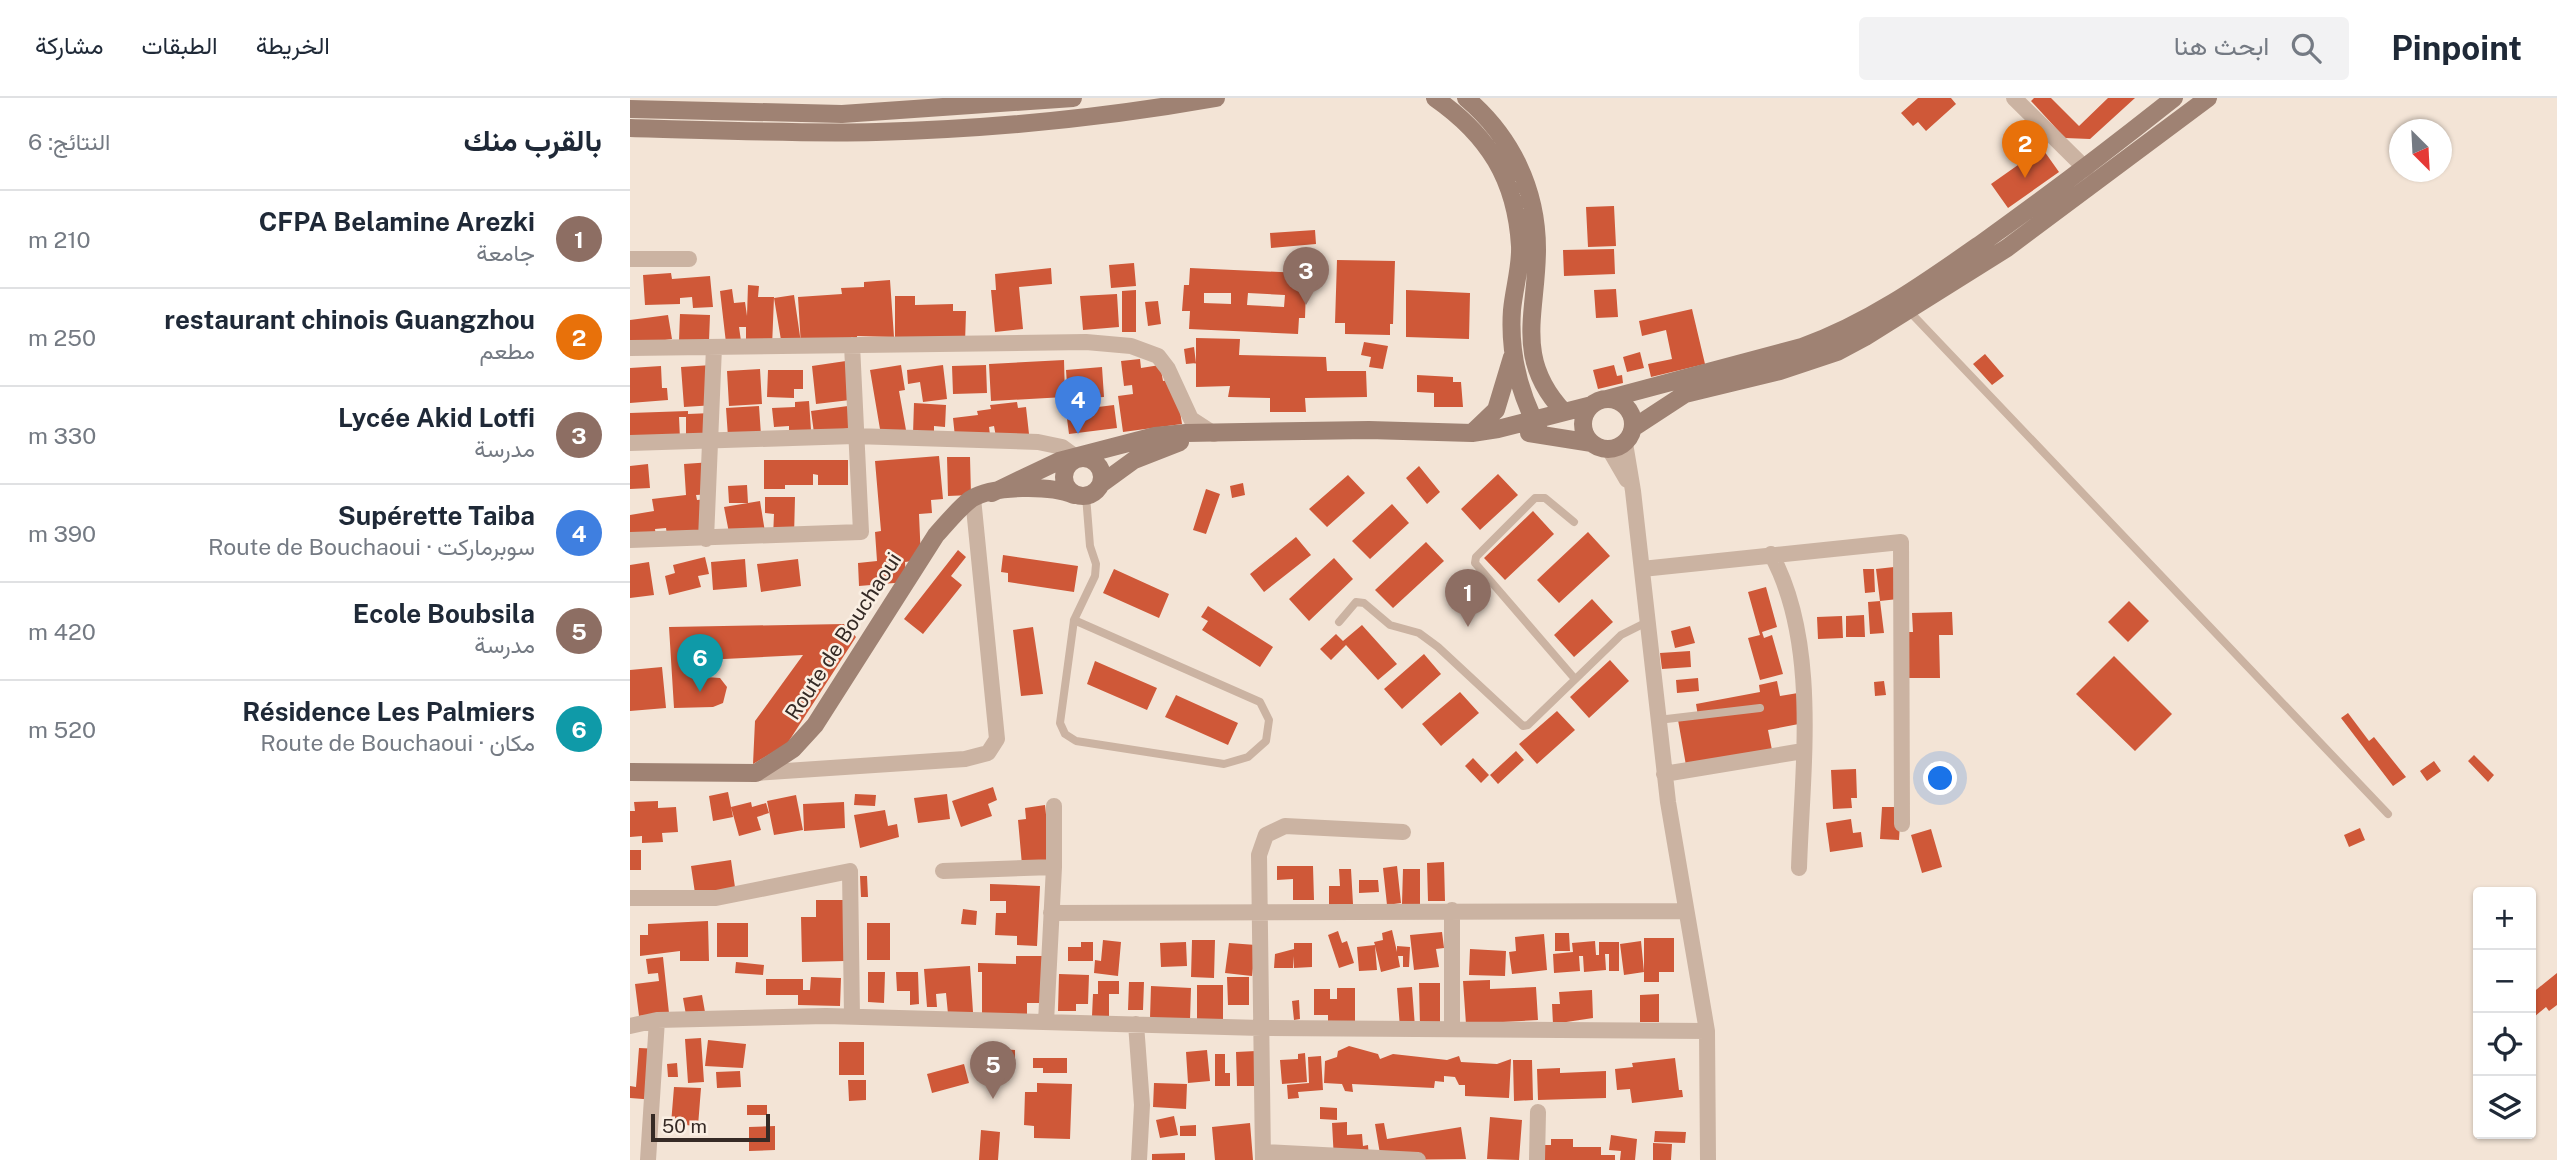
<!DOCTYPE html>
<html lang="ar">
<meta charset="utf-8">
<style>
:root{--surface:#fff;--page:#f2f2f3;--text:#1f2937;--muted:#747a83;--line:#e0e1e3;--accent:#7c3aed}
body{margin:0;font-family:"Public Sans",Vazirmatn,sans-serif;background:var(--page);color:var(--text);direction:rtl}
.controls{position:absolute;right:21px;bottom:21px;display:grid;overflow:hidden;border-radius:7px;box-shadow:0 2px 5px #0004}
.controls button{width:63px;height:63px;display:grid;place-items:center;padding:0;border:0;border-bottom:2px solid var(--line);background:var(--surface);color:var(--text);font:35px sans-serif}
.compass{position:absolute;left:1759px;top:21px;width:63px;height:63px;border-radius:50%;background:var(--surface);box-shadow:0 2px 5px #0004;rotate:156deg}
.scale{position:absolute;left:21px;bottom:18px;width:119px;box-sizing:border-box;padding-left:7px;border:4px solid #352a25;border-top:0;font-size:19px;line-height:24px;white-space:nowrap;color:#352a25;-webkit-text-stroke:5px #faefe3;paint-order:stroke}
.you{position:absolute;left:1311px;top:681px;width:24px;height:24px;margin:-18px;border:5px solid #fff;border-radius:50%;background:#1a73e8;box-shadow:0 0 0 10px #1a73e833}
.badge{display:grid;place-items:center;width:46px;height:46px;border-radius:50%;background:var(--accent);color:#fff;font-size:23px;font-weight:700}
.pin{position:absolute;translate:-50% -58px;filter:drop-shadow(0 2px 4px #0008)}
.pin::after{content:'';position:absolute;top:37px;width:24px;height:21px;background:inherit;clip-path:polygon(0 0,100% 0,50% 100%)}
.list{margin:0;padding:0;list-style:none}
h2{display:flex;justify-content:space-between;align-items:center;height:91px;margin:0;padding:0 28px;font-size:30px}
h2 small{font-size:23px;font-weight:400;color:var(--muted)}
.list li{display:grid;grid-template-columns:46px 1fr auto;gap:21px;align-items:center;box-sizing:border-box;height:98px;padding:0 28px;border-top:2px solid var(--line)}
.list b{display:block;font-size:26px;white-space:nowrap}
.list p{margin:0;font-size:23px;white-space:nowrap;color:var(--muted)}
.list em{font-size:23px;font-style:normal;color:var(--muted)}
.icon{flex:none;width:38px;height:38px;fill:none;stroke:currentColor;stroke-width:2;stroke-linecap:round;stroke-linejoin:round}
.map{position:relative;flex:none;width:1927px;height:1062px;overflow:hidden;direction:ltr}
header{display:flex;align-items:center;gap:42px;box-sizing:border-box;height:98px;padding:0 35px;background:var(--surface);border-bottom:2px solid var(--line)}
header strong{font-size:33px}
nav{display:flex;gap:38px;margin-inline-start:auto;font-size:24px}
.search{width:490px;height:63px;background:var(--page);display:flex;align-items:center;gap:18px;box-sizing:border-box;padding:0 24px;border-radius:7px;color:var(--muted);font-size:26px}
main{display:flex}
aside{flex:1;background:var(--surface)}
.map>svg:first-child{display:block}
.building{fill:#cf5838;fill-rule:evenodd}
.lines{fill:none;stroke-linecap:round;stroke-linejoin:round}
.service{stroke:#cbb3a2;stroke-width:8}
.minor{stroke:#cbb3a2;stroke-width:16}
.secondary{stroke:#9f8273;stroke-width:18}
.labels{text-anchor:middle;dominant-baseline:central;stroke-width:5;stroke-linejoin:round;paint-order:stroke}
.street-label{font-size:21px;fill:#352a25;stroke:#faefe3}
</style>
<header>
<strong>Pinpoint</strong>
<div class="search"><svg class="icon" aria-label="search" viewBox="0 0 24 24"><circle cx="10" cy="10" r="6"/><path d="M15 15l6 6"/></svg>ابحث هنا</div>
<nav><a>الخريطة</a><a>الطبقات</a><a>مشاركة</a></nav>
</header>
<main>
<div class="map">
<svg width="1927" height="1062" viewBox="0 0 1927 1062">
<rect width="100%" height="100%" fill="#f3e4d6"/>
<path class="building" d="M1288,0H1321L1326,6L1296,33L1288,24L1283,28L1271,15Z
M1404,0H1421L1449,28L1478,0H1505L1460,41L1435,40L1401,3Z
M1412,50L1429,74L1378,110L1361,86Z
M984,108L986,148L958,149L956,109Z
M685,132L686,146L641,150L640,135Z
M984,151L985,176L934,178L933,152Z
M707,162L765,163L763,226H760V237L715,236V225H705Z
M504,165L506,188L481,190L479,167Z
M421,170L422,186L389,189L393,231L365,234L361,192H366L365,176Z
M560,170L671,175L670,191H676L675,220H669L668,236L559,231L560,213H552L554,187H559ZM574,195H601V206L574,205ZM618,195L655,197L654,209L617,207Z
M41,175L42,181L80,178L83,209L63,210L62,199L50,200V206L15,207L13,177Z
M260,182L264,239L227,238L228,245L171,248L168,199L212,196L211,190L234,189V184Z
M118,187L129,188L128,199H144L142,249H116V229H109L111,243L96,245L90,193L102,191L104,205L115,204L117,218Z
M986,191L988,219L966,220L964,192Z
M506,192V234H492V193Z
M776,192L840,195L839,241L776,239Z
M487,196L489,229L453,232L450,198Z
M164,197L171,245L152,248L144,200Z
M265,198H285V207L323,206V213H336L335,245L265,239Z
M528,203L531,226L518,228L515,204Z
M1062,211L1075,266L1021,279L1018,266L1042,261L1036,232L1012,238L1009,223Z
M50,216L80,217L79,243H49Z
M38,217L42,241L0,247V222Z
M566,240L610,241L609,257L696,259L697,273H736L737,299L675,300L676,314H640V300L598,299L600,288L566,289Z
M734,244L758,248L753,271L739,269L741,259L731,257Z
M564,249L566,265L556,266L554,251Z
M1010,254L1014,270L997,274L993,259Z
M1355,256L1374,278L1362,287L1343,266Z
M510,261L511,270L530,267L533,283L545,281L552,326L493,334L488,298L503,296L502,287L494,288L491,263Z
M434,262L435,299L361,303L359,266Z
M216,263L220,302L186,306L182,268Z
M82,267L85,307L54,309L51,269Z
M271,267L275,292L269,293L276,332L251,337L240,272Z
M313,267L317,301L293,304L290,284L278,286L277,272Z
M356,267L357,295L323,296L322,268Z
M984,267L987,278L992,277L993,285L968,291L963,272Z
M31,268L32,290H37L38,302L0,305V270Z
M472,269L474,299L438,301L436,272Z
M130,271L132,306L99,308L97,273Z
M138,272H173V291H164V300L137,299Z
M787,277L823,279V284H831L833,309H804V295L787,294Z
M179,303L181,332L159,334V328L144,329L142,310L165,309V304Z
M387,304L388,310L396,309L399,336L366,339L364,328L359,329L360,337L325,339L323,320L348,317L347,313L361,311L360,307Z
M284,305L316,307L315,329L304,328V337L283,336Z
M484,307L487,330L439,336L436,313Z
M129,308L131,337L98,339L96,310Z
M218,308L221,330L184,335L181,313Z
M58,313V316L82,315L83,337L56,339V319H49L50,341L8,343L7,337H0V315Z
M309,358L313,401L301,402L302,415L289,416L291,462L275,464L276,484L229,488L228,465L247,463L245,434L251,433L245,363Z
M317,359H340L341,397L318,398Z
M134,362H218V387H188V377L183,376V387H155V391H134Z
M82,364L84,396L66,397L67,402L78,401L82,434L38,445L36,430L25,431L26,439L0,442V417L24,413L22,401L56,397L54,366Z
M18,366L20,390L0,391V368Z
M789,368L810,394L797,406L776,380Z
M868,376L888,397L850,432L831,411Z
M718,377L735,395L697,429L679,411Z
M613,385L615,397L602,400L600,388Z
M117,387L118,405H99L98,388Z
M576,391L590,396L576,436L563,432Z
M135,399H165L164,439H143L144,416L135,415Z
M130,403L135,434L100,440L94,409Z
M762,406L779,425L740,461L722,443Z
M903,413L924,436L875,482L854,460Z
M958,434L980,458L929,505L907,482Z
M666,439L681,457L634,494L620,476Z
M796,444L814,463L763,510L745,492Z
M328,452L336,459L321,478L332,487L293,536L274,521Z
M373,457L448,468L444,494L378,484V475L371,474Z
M75,459L79,476L68,478L71,489L39,497L35,478L45,475L43,467Z
M704,460L723,481L679,523L659,501Z
M115,461L117,489L83,492L81,464Z
M168,461L171,488L131,494L127,466Z
M19,464L24,497L0,500V467Z
M1264,469L1268,501L1250,503L1254,535L1240,536L1238,504L1250,503L1246,471Z
M484,471L539,496L529,520L473,495Z
M1233,471H1244L1245,494L1235,495Z
M1136,489L1147,529L1132,534L1134,540L1142,537L1153,576L1130,582L1118,540L1130,537L1118,494Z
M962,501L983,524L944,559L924,537Z
M1499,503L1519,523L1498,544L1478,524Z
M578,508L643,549L630,569L572,532L578,523L571,519Z
M1322,514L1323,537H1309L1310,580H1278L1277,534H1283L1282,515Z
M1234,517L1235,539H1216V518Z
M1212,518L1213,540L1188,541L1187,519Z
M214,526L226,539L157,646L123,666L125,623L173,557L74,562L76,579L90,580L97,589L93,605L83,609L44,610L39,529Z
M732,527L767,566L748,582L716,547L701,562L690,551L706,536L713,543Z
M1060,528L1065,545L1045,550L1041,533Z
M403,529L413,596L391,598L383,532Z
M1060,553L1061,569L1032,571L1030,555Z
M794,556L811,576L772,611L754,591Z
M1484,558L1542,616L1505,653L1446,596Z
M980,562L999,583L959,620L940,599Z
M465,563L527,590L517,612L457,586Z
M32,569L36,610L0,613V572Z
M1068,580L1069,593L1047,595L1046,582Z
M1147,583L1150,598L1168,595L1174,625L1138,632L1143,657L1057,673L1048,622L1068,618L1066,606L1130,594L1129,587Z
M1254,583L1256,597L1245,598L1244,584Z
M830,594L849,615L811,648L792,626Z
M546,597L608,625L598,647L535,619Z
M927,613L945,632L907,666L889,646Z
M1718,615L1739,643L1744,639L1776,679L1763,688L1711,620Z
M886,653L894,662L868,686L860,677Z
M1844,657L1864,677L1858,684L1838,663Z
M843,660L859,677L851,685L835,668Z
M1804,663L1811,673L1797,683L1790,673Z
M1226,671L1227,700H1221L1222,710L1203,711L1201,672Z
M363,689L367,702L358,706L362,718L331,729L322,703Z
M98,694L103,719L83,723L79,698Z
M225,696L246,697L245,708L224,707Z
M317,696L320,721L288,725L284,700Z
M166,697L173,732L144,737L137,703Z
M28,703V710L46,709L48,734L32,735L33,744L12,745V738L0,739V713H5L4,704Z
M121,704L122,709L136,705L139,715L127,719L131,732L109,738L101,709Z
M214,704L215,730L174,733L173,706Z
M415,707L421,764L392,767L388,722L396,721L395,710Z
M1252,709H1271L1269,742L1250,741Z
M255,712L258,728L267,726L269,739L230,750L224,717Z
M1221,721L1223,735L1231,734L1233,749L1200,754L1196,725Z
M1730,730L1735,742L1719,749L1714,737Z
M1301,731L1312,769L1292,775L1281,737Z
M0,752H11V772H0Z
M101,762L106,796L66,802L61,768Z
M814,764L815,803H798L797,765Z
M647,768H683L684,802H663V781L647,782Z
M767,768L771,805L757,807L753,770Z
M709,771H721L723,806L699,807V788H710Z
M773,771H790V806H772Z
M230,778H237L238,799H231Z
M729,782H748L749,794L729,795Z
M360,786L410,788L407,848L387,847V838L365,837L366,815H376V803H360Z
M186,802H214L215,863L172,864L171,819H186Z
M333,811L347,813L346,827L331,826Z
M78,823L79,863H50V853L10,858V837H18V826Z
M87,825H118V859H87Z
M237,825H260V862H237Z
M762,832L767,854V848L780,849L779,869H773V858H768L770,869L751,874L745,848L747,872L729,873L727,849L745,847L744,844L753,842L752,835Z
M708,833L712,845L717,843L724,865L709,870L698,837Z
M812,834L814,850L806,851L809,869L784,872L780,837Z
M925,835H939L940,853H925Z
M914,836L917,872L882,876L879,854L886,853L885,839Z
M1014,840H1044V874H1029V884H1014V874L994,877L990,846L1011,843L1014,874Z
M473,842L491,844L488,878L464,875L465,862L471,863Z
M562,842H585L584,880L561,879Z
M965,843L966,857H969V844H989V873H979V856H975L976,872L954,874L953,858H949L950,873L924,875L923,856L943,854L942,845Z
M451,844H463V863H438V849H451Z
M556,844L557,868L531,869L530,845Z
M599,845L626,847L622,878L595,875Z
M664,845H682V869L664,870L663,858V870H644L645,856L664,851Z
M840,851L876,853L875,878L839,877Z
M386,858H414V905H397V919H352V874H348V865L386,866Z
M33,859L39,915L9,918L5,886L29,883L28,875L18,876L16,861Z
M106,864L134,867L133,877L105,875Z
M340,868L343,914L318,916L316,895L306,896L307,909H297L294,871Z
M238,874H255L254,905L238,904Z
M266,874H288L289,906L280,907V893H267Z
M1927,875V907L1919,913L1916,909L1904,919L1901,915V896Z
M429,876L459,877L458,906H446V913H428Z
M181,879L211,880L210,908L168,907V897H136V881H173V892H180Z
M597,879H619V907H598Z
M860,882V891L906,889L908,922L836,926L833,883Z
M468,883H489V896H479V918H462L463,896H468Z
M499,884H514L513,912H498Z
M789,885H810V927L790,928Z
M567,887H593V921H567Z
M521,888L561,890L560,922L520,921Z
M782,889L785,929L770,930L767,890Z
M707,890H725V926H698V917H684V891H700V901H707Z
M962,892L963,920L923,926L922,906H930L929,894Z
M1029,896V924H1010V897Z
M72,897L75,914L56,917L53,900Z
M669,902L670,921L664,922L662,903Z
M71,940L74,984L58,985L55,941Z
M78,942L116,946L113,970L75,968Z
M209,944H234V977H209Z
M719,948L748,956L750,961L763,956L817,962L829,958L831,964L867,966L881,961L879,1000L835,998V987H829L825,979L814,978V984L805,983L804,990L722,986L723,994L715,993L712,986L694,985L695,963L707,959L708,953Z
M9,950L30,951L26,1002L0,1000V988L6,989Z
M371,951L385,952V962H371Z
M577,952L580,983L558,985L556,954Z
M626,953L627,988H607L606,954Z
M675,955L677,984L652,986L650,962L668,961V956Z
M585,956H595V975H600V988H585Z
M691,958L693,992L668,994L669,1000L658,1001L657,987L679,985L678,959Z
M403,960H437V975H413V970H403Z
M1045,960L1049,992H1052L1053,999L1002,1005L1000,991L987,992L985,971L1003,969L1002,965Z
M883,962H902L903,1002L884,1003Z
M47,965L48,979H38L37,966Z
M334,966L339,985L302,995L297,976Z
M930,970V975L976,973V1000L908,1002L907,971Z
M110,973L111,989L87,990L86,974Z
M218,982H236V1002L219,1003Z
M407,985L442,986L440,1041L404,1040V1028L394,1027L395,994H407Z
M524,985L557,986L556,1011L523,1009Z
M44,989L71,990L68,1028L41,1026Z
M117,1007H137V1017H117Z
M690,1009L707,1010V1022L690,1021Z
M544,1018L548,1037L530,1040L526,1022Z
M860,1019L892,1022L889,1062L857,1061Z
M717,1024V1037L732,1036L733,1048L738,1047L739,1061L704,1062L702,1025Z
M620,1025L623,1062H585L582,1029Z
M754,1025L757,1041L831,1029L836,1061L751,1062L745,1026Z
M566,1027V1038H550V1028Z
M145,1028V1052L119,1053V1029Z
M351,1032L370,1034L368,1062H349Z
M1025,1033L1056,1034L1055,1045L1024,1044Z
M981,1037L1007,1041L1005,1062H990L991,1053L979,1052Z
M921,1041H943V1049H971V1057H985V1062H914V1047H921Z
M1023,1045L1042,1046L1041,1062H1023Z
M555,1055V1062H522V1056Z"/>
<g class="lines">
<path class="service" d="M1279,213L1758,716
M944,424L915,400H905L846,459L845,465L945,581
M444,522L630,604L639,622L636,643L618,659L594,666L446,643L435,636L430,625Z
M444,522L465,478L466,466L460,448L456,398
M709,524L726,504L734,505L760,527L789,535L808,549L893,628L898,627L991,537L1017,524
M1028,622L1130,610"/>
<path class="minor" d="M1384,0L1456,71
M0,161H59
M0,250L456,244L501,248L528,258L538,271L561,321L584,336
M0,345L224,338L408,344L432,349L447,360
M995,345L1003,393L1038,704L1077,933L1078,1062
M979,351L997,382
M76,441L84,249
M0,442L231,434L222,247
M1141,456C1190,545 1172,672 1169,770
M1012,471L1271,444L1272,726
M126,675L335,661L358,655L367,641L343,400
M1034,676L1173,653
M313,773L424,769
M0,800H86L220,773L222,919
M822,812V931
M421,815L1056,813
M416,924L424,769V708
M506,926L512,1007L509,1062
M0,928L27,922L196,918L631,930L1077,933
M633,1054L788,1062
M18,1062L27,922
M633,1062L629,757L636,737L655,728L773,734
M907,1062L908,1014"/>
<path class="secondary" d="M805,0C858,37 886,81 890,148C891,168 884,191 882,212C879,255 890,298 911,336
M836,0C881,38 907,91 907,151C907,215 883,260 934,314
M0,11L212,16L443,0
M0,30C82,32 164,36 246,34C360,31 474,20 586,0
M977,301L1172,249C1239,225 1295,185 1352,145C1418,98 1481,50 1544,0
M953 326a25 25 0 1 1 50 0a25 25 0 1 1-50 0Z
M1003,330L1055,296L1150,273L1207,254L1235,239L1377,150L1578,0
M843,334L866,312L882,259
M899,335L962,345
M434 379a19 19 0 1 1 38 0a19 19 0 1 1-38 0Z
M471,386L504,362L550,344
M362,395L429,363L525,338L556,335L739,332L842,335L868,331L962,307
M0,674L126,675L163,651L185,627L306,437C317,425 328,411 341,401C363,387 421,387 444,397"/>
</g>
<g class="labels">
<g class="street-label">
<text transform="translate(213 538) rotate(-57)">Route de Bouchaoui</text>
</g>
</g>
</svg>
<div class="controls">
<button>+</button>
<button>−</button>
<button><svg class="icon" aria-label="locate" viewBox="0 0 24 24"><circle cx="12" cy="12" r="6"/><path d="M12 2v4M12 18v4M2 12h4M18 12h4"/></svg></button>
<button><svg class="icon" aria-label="layers" viewBox="0 0 24 24"><path d="M12 4l9 5-9 5-9-5zM3 14l9 5 9-5"/></svg></button>
</div>
<svg class="compass" viewBox="-18 -18 36 36"><path d="M0-13l5 13h-10z" fill="#e53935"/><path d="M0 13l5-13h-10z" fill="#747a83"/></svg>
<div class="scale">50 m</div>
<div class="you"></div>
<div class="pin badge" style="left:838px;top:529px;background:#8d6e63">1</div>
<div class="pin badge" style="left:1395px;top:80px;background:#e8710a">2</div>
<div class="pin badge" style="left:676px;top:207px;background:#8d6e63">3</div>
<div class="pin badge" style="left:448px;top:336px;background:#3f7fe0">4</div>
<div class="pin badge" style="left:363px;top:1001px;background:#8d6e63">5</div>
<div class="pin badge" style="left:70px;top:594px;background:#0f9aa8">6</div>
</div>
<aside>
<h2>بالقرب منك<small>النتائج: 6</small></h2>
<ul class="list">
<li><span class="badge" style="background:#8d6e63">1</span><div><b>CFPA Belamine Arezki</b><p>جامعة</p></div><em>210 m</em></li>
<li><span class="badge" style="background:#e8710a">2</span><div><b>restaurant chinois Guangzhou</b><p>مطعم</p></div><em>250 m</em></li>
<li><span class="badge" style="background:#8d6e63">3</span><div><b>Lycée Akid Lotfi</b><p>مدرسة</p></div><em>330 m</em></li>
<li><span class="badge" style="background:#3f7fe0">4</span><div><b>Supérette Taiba</b><p>سوبرماركت · Route de Bouchaoui</p></div><em>390 m</em></li>
<li><span class="badge" style="background:#8d6e63">5</span><div><b>Ecole Boubsila</b><p>مدرسة</p></div><em>420 m</em></li>
<li><span class="badge" style="background:#0f9aa8">6</span><div><b>Résidence Les Palmiers</b><p>مكان · Route de Bouchaoui</p></div><em>520 m</em></li>
</ul>
</aside>
</main>
